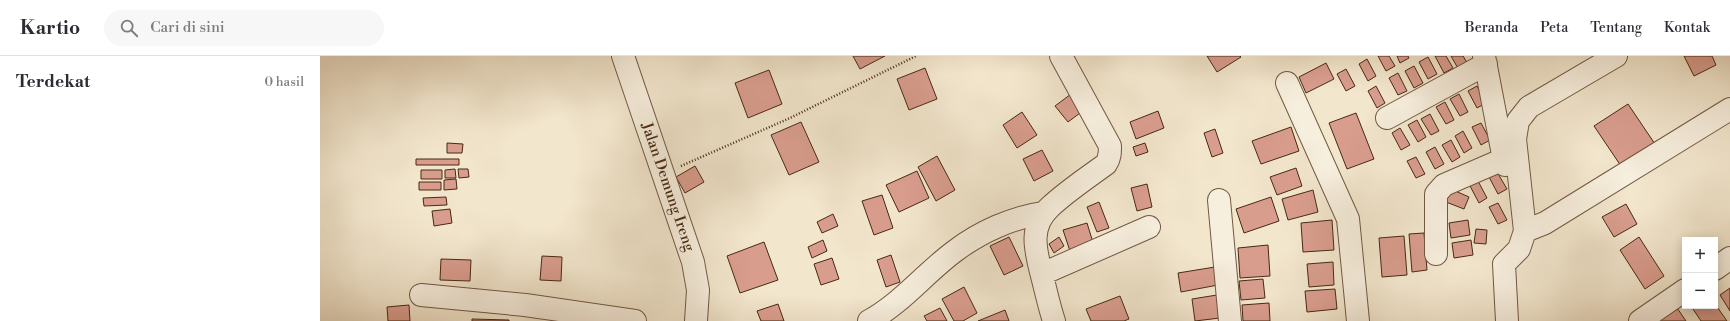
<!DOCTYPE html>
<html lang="id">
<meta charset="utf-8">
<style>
:root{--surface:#fff;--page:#f7f7f7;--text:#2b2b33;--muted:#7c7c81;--line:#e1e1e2}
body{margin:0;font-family:"Libre Bodoni",serif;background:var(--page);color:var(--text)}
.controls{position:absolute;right:12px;bottom:12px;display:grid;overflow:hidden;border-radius:0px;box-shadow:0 2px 10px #0003}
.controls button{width:36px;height:36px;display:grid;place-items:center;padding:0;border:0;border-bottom:1px solid var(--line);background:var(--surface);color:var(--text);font:20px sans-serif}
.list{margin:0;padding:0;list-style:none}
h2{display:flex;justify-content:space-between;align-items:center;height:52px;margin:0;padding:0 16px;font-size:17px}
h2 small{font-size:13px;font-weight:400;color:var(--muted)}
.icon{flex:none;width:22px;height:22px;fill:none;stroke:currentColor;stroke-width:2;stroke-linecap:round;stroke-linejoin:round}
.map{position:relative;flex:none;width:1410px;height:265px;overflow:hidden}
header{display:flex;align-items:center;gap:24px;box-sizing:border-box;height:56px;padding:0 20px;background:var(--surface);border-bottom:1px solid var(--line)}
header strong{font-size:19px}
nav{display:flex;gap:22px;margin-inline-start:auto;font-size:14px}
.search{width:280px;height:36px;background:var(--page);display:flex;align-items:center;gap:10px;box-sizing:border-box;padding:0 14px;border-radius:22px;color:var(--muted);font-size:15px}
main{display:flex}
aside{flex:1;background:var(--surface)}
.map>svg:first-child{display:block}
.building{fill:#d99d8e;stroke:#482913}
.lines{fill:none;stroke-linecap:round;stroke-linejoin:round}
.street-casing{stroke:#725842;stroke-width:24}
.path{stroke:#482913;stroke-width:2.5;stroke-dasharray:1 2;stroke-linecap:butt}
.street{stroke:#f7efde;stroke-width:22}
.labels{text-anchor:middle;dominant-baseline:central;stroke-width:3;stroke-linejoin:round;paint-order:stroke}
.street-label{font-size:15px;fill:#482913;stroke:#f7efde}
</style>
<header>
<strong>Kartio</strong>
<div class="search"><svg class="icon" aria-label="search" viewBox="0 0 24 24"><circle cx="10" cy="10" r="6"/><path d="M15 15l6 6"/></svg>Cari di sini</div>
<nav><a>Beranda</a><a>Peta</a><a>Tentang</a><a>Kontak</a></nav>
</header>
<main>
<aside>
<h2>Terdekat<small>0 hasil</small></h2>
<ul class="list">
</ul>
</aside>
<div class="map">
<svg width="1410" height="265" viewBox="0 0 1410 265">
<rect width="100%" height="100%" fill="#f2e6cd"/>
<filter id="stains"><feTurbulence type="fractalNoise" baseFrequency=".005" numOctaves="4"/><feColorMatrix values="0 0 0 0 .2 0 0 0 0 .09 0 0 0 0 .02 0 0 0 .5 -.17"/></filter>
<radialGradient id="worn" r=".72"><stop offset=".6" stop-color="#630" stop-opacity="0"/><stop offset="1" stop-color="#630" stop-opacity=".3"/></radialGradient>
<path class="building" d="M533,0H565L540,13Z
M887,0H920L921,1L897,16Z
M1058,0H1069L1075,10L1066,15Z
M1077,0H1088L1089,2L1080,7Z
M1115,0H1126L1133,12L1124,17Z
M1131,0H1143L1149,10L1140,16Z
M1364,0H1392L1396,9L1374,20Z
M1108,1L1117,18L1108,23L1099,6Z
M1047,3L1056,20L1048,25L1039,8Z
M1006,7L1014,23L986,37L979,21Z
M1094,10L1103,27L1094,32L1085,15Z
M605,12L617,43L589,54L577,23Z
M1026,13L1035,30L1026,35L1017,18Z
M449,14L462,48L428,62L415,27Z
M1078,17L1087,35L1078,39L1069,22Z
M1056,30L1065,47L1057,52L1048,35Z
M1157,30L1166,47L1157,52L1148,35Z
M751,38L764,54L748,66L735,50Z
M1139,38L1148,56L1140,60L1130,43Z
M1125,46L1134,64L1126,68L1116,51Z
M1308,48L1337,91L1303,113L1274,70Z
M838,55L844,72L816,83L810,66Z
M702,56L717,79L697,92L683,69Z
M1036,57L1054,103L1027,113L1009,67Z
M1110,58L1119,75L1111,79L1101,63Z
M1097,64L1106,81L1098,86L1088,69Z
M481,66L499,106L469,119L451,79Z
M1161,67L1170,84L1161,89L1152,71Z
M971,71L979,95L941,108L932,85Z
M1080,72L1090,89L1081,94L1072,77Z
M895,73L903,97L892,101L884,77Z
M1143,75L1152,92L1144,97L1135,80Z
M1131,84L1140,101L1132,106L1122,89Z
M127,87L143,88L142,97H127Z
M825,87L828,96L816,100L813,91Z
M1115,91L1124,108L1115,113L1106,96Z
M722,94L733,115L714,125L703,103Z
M617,100L635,134L616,145L598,111Z
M1096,101L1105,118L1096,122L1087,105Z
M96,103H139V109H96Z
M375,110L384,126L365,137L356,121Z
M976,112L982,130L957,139L950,121Z
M135,113L136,122H125V114Z
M138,113H148L149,121L139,122Z
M101,114H122V123H101Z
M597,115L609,142L579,156L566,129Z
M1177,116L1187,133L1178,138L1169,121Z
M136,123L137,133L124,134V124Z
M1158,125L1167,142L1159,147L1150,130Z
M99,126H121V134H99Z
M827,128L832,151L817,155L811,132Z
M1131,133L1149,141L1144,153L1126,146Z
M993,134L998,156L968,164L962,143Z
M562,139L573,172L554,179L542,145Z
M126,141L127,149L104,150L103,142Z
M951,141L959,165L924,177L916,153Z
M779,146L789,172L777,176L767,151Z
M1178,147L1187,164L1178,168L1169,151Z
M1306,148L1317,168L1294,181L1282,161Z
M130,153L132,167L114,170L112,155Z
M513,158L518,170L502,177L497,166Z
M1012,164L1014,194L983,196L981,167Z
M1148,164L1150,179L1131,182L1129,167Z
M767,167L775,193L752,201L743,174Z
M1156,173L1167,174L1166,188L1154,187Z
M1104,177L1107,214L1092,216L1089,178Z
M1084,180L1087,219L1062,221L1059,182Z
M689,181L703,210L684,219L670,190Z
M739,181L744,190L734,197L729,188Z
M1319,181L1344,220L1325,233L1300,194Z
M503,184L507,195L492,202L488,191Z
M1151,184L1153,199L1134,202L1132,187Z
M444,186L458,224L420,237L407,200Z
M948,189L950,220L920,222L918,192Z
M571,199L580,226L566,231L557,204Z
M222,200L242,201L241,225L220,224Z
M512,202L519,223L501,229L494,208Z
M121,203L151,204L150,225L120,224Z
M1013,206L1014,229L989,231L987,208Z
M895,211L898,229L861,236L858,217Z
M943,223L945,242L921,244L919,225Z
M644,231L657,257L643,265H634L622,243Z
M1410,232V255L1400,239Z
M1015,233L1017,253L987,256L985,235Z
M897,239L900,262L875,265L872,243Z
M800,240L809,263L804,265H771L766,253Z
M1351,243L1366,265H1332Z
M949,247L950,265H923L922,249Z
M458,248L464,265H441L437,255Z
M1395,248L1407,265H1381L1371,250H1395Z
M89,249L90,265H68L67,251Z
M620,252L627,265H607L604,260Z
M685,254L689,265H658Z
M152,263L189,264V265H152Z"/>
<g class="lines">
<defs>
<path id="street" d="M303,0L373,206L378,234L376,265
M1164,0L1185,109
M967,27L1028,163L1038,265
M1067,62L1166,8
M899,144L910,265
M1205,175L1225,167L1410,53
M1116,198V138L1124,129L1184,103
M1395,213L1410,202
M722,218L829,171
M101,239L205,249L315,265
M549,265C582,247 605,217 635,195C660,176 693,161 724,157
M734,265C729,250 726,235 722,220C716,196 708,171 730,151C747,135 767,122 786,108C790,102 790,97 790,90L741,0
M1187,265L1184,208L1199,193L1205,175L1195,83L1198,65L1209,51L1296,0
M1320,265L1365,234"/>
</defs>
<use href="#street" class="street-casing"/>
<path class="path" d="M361,110L470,62L596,0"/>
<use href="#street" class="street"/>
</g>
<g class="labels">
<g class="street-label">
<text transform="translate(348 131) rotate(71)">Jalan Demung Ireng</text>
</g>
</g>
<rect width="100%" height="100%" filter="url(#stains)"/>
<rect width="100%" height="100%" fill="url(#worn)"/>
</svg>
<div class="controls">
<button>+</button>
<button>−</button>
</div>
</div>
</main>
